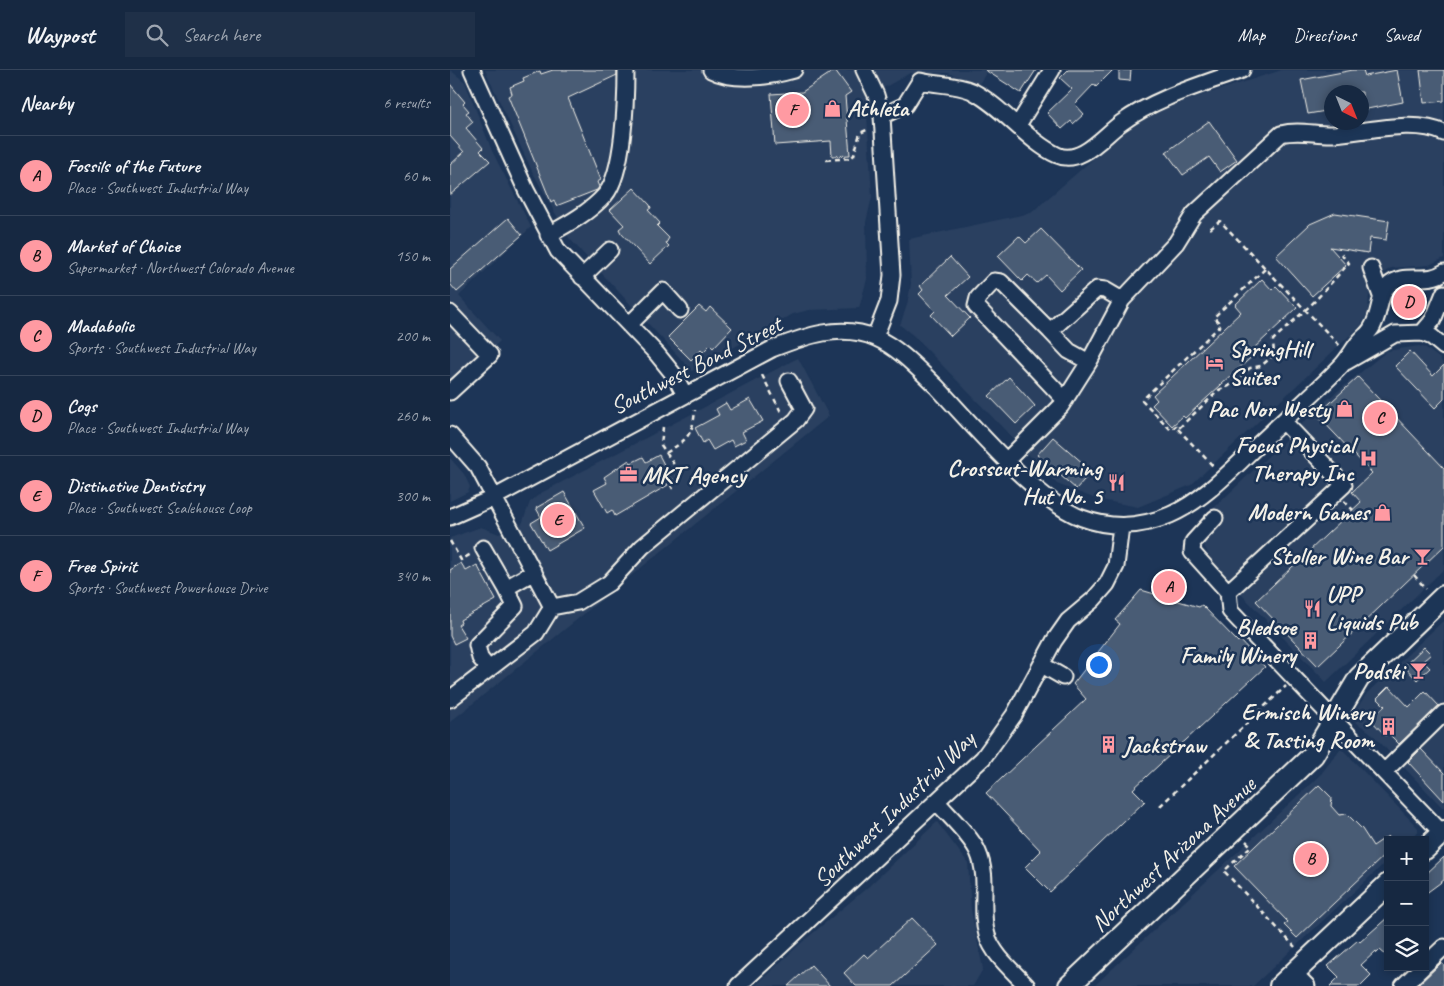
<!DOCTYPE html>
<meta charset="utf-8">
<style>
:root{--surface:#162841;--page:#1f3048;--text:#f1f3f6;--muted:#9ea6b1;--line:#35445a;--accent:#ff9aa2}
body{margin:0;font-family:Caveat,sans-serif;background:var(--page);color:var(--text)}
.controls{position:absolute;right:15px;bottom:15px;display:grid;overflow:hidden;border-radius:0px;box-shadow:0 2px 8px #0003}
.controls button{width:45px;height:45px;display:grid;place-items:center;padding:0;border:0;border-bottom:1px solid var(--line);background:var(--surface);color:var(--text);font:25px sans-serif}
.compass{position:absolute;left:874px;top:15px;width:45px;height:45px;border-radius:50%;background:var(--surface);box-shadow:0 2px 8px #0003;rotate:137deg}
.you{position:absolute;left:648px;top:594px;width:18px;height:18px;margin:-12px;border:4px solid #fff;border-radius:50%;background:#1a73e8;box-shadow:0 0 0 8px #1a73e833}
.badge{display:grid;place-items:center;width:32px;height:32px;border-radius:50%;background:var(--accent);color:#111;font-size:16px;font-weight:700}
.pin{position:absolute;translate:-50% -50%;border:2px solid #fff;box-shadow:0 1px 5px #0006}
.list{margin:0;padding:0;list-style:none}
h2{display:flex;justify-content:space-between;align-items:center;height:65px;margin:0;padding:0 20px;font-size:21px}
h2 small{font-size:16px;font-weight:400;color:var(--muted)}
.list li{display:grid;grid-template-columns:32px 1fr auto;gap:15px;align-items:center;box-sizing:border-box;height:80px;padding:0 20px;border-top:1px solid var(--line)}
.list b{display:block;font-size:19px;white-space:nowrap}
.list p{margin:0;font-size:16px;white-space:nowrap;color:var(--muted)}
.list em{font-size:16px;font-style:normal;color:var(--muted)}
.icon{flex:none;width:28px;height:28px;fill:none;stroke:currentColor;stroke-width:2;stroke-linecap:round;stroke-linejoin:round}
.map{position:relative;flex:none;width:994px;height:916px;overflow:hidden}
header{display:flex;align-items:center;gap:30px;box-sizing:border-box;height:70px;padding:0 25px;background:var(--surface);border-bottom:1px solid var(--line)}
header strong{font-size:24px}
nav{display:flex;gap:28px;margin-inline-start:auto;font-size:18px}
.search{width:350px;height:45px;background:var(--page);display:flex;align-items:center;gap:12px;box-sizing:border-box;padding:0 18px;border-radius:0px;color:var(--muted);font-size:19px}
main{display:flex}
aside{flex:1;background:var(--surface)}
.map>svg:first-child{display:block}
.built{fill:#2a4060;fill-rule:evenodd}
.building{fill:#485b74;stroke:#f4f1e8}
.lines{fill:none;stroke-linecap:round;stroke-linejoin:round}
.minor-casing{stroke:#f4f1e8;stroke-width:19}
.major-casing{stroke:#f4f1e8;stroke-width:24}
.path{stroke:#f4f1e8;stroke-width:2.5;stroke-dasharray:5 4;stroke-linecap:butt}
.minor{stroke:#1d3557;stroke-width:15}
.major{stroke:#1d3557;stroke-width:20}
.labels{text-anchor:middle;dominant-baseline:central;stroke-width:5;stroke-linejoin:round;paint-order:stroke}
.poi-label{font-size:24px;font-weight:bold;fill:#f4f1e8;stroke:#1d3557;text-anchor:end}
.street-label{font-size:24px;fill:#f4f1e8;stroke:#1d3557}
</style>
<header>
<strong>Waypost</strong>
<div class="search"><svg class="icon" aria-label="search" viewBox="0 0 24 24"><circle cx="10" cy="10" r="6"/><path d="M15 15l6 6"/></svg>Search here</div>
<nav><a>Map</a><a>Directions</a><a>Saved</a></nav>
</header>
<main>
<aside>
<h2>Nearby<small>6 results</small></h2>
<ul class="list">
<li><span class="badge">A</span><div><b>Fossils of the Future</b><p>Place · Southwest Industrial Way</p></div><em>60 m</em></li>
<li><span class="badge">B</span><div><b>Market of Choice</b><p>Supermarket · Northwest Colorado Avenue</p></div><em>150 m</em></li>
<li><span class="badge">C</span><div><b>Madabolic</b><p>Sports · Southwest Industrial Way</p></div><em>200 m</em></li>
<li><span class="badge">D</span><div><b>Cogs</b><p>Place · Southwest Industrial Way</p></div><em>260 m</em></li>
<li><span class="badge">E</span><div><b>Distinctive Dentistry</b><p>Place · Southwest Scalehouse Loop</p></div><em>300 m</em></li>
<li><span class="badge">F</span><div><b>Free Spirit</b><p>Sports · Southwest Powerhouse Drive</p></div><em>340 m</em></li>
</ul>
</aside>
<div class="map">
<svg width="994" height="916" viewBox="0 0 994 916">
<rect width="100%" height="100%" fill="#1d3557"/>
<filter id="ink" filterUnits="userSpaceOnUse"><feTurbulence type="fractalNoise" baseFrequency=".02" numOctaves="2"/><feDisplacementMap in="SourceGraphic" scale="10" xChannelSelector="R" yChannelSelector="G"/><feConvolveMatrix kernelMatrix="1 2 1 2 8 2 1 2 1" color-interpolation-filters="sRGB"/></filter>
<g filter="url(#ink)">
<path class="built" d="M0,0L15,12L42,81L81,157L9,226L50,271L0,317Z
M35,0H538L529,14L498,3H460L416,28L422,127L416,152L417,209L409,238L359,240L343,244L242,301L119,168L82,101Z
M832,0H994V188L979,195L941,198L929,206L919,223L918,242L911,255L741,415L688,437L646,429L607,414L464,266L450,255L457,235L461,214L459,169L581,143L696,43ZM882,22H912V52H882Z
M969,276L976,278L989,288L994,295V499L876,612L764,496L745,456L878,329L937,281Z
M348,288L379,346L0,652V468L31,457L49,464L72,454L80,432L91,423Z
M0,388L14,404L20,417L18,422L0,431Z
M994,550V737H992L920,662L904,651L903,644L917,623Z
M891,678L968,758V762L959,770H938V790L803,916H644L871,704Z
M487,752L518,793L521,840L533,899L523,916H305L350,874L418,817Z"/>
<path class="building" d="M103,0H167V5L118,28L151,110L147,112L149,117L147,120L106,136L104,130L101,132L58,26L62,24L60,17L74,11L73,8L90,1L91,4Z
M385,0L401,22L395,26L400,85L382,86L381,71L325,75L321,24L352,22Z
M535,0H586L571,23Z
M618,0H663L646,17L644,14L625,34L634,44L623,54L621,51L612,59L597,43L622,19L610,8Z
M669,0H681L680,11L669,10Z
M903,0H913L915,6L947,0L953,32L912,40V22H882V40L858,44L851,10Z
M970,0H994V31L974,33Z
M0,14L15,32L13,34L19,41L16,43L23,52L16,58L33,78L30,81L40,91L0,125V95L14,82L0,66Z
M759,51L787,90L770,102L759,87L733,105L716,82Z
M184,118L200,135L201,138L198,140L210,153L207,156L219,168L216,173L219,176L200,194L171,163L169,159L174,155L160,140Z
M885,143L939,151L936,170L920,168L918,183L880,177L896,195L862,226L826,186L860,154Z
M58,148L72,165L7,222L0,214V199Z
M591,159L631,200L610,220L596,205L587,213L578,205L572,211L548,186L569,166L576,173Z
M500,187L518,207L498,225L520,248L501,266L481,245L485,241L469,224L473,220L470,216Z
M812,209L822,220L826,216L847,238L803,279L807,282L735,348L733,346L722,356L702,335L707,330L703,325L791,242L785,235Z
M249,236L256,242L260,237L282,258L263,278L260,275L253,282L251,280L241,290L218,267Z
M960,281L983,306L994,295V329L985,338L945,296Z
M559,307L585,336L566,354L539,326Z
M908,307L994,398V476L868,596L806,531L911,432L902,422L922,403L867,345Z
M300,329L313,351L292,362L296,370L284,376L281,370L263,380L257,370L253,373L245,358L269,345L266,339L276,333L280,340Z
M603,367L642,401L626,419L587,385Z
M209,385L221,408L215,411L218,415L165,446L162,440L157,443L144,420L157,413L154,407L179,390L181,393L193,387L196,392Z
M114,422L135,458L97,480L81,453L91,447L86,438Z
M11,493L16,501L27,495L46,530L10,550L11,553L8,555L16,568L4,574L0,566V500Z
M691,520L749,537L752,535L788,572L790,570L815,597L683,719L695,731L600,822L575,797L591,781L536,723L636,629L623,614L670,554L665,550Z
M974,577L981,584L973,591L980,598L967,610L954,596Z
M939,616L959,637L975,621L989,636L949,674L938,663L936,666L920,649L935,636L927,628Z
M971,679L994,703V731L958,692Z
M869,715L882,728L881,736L889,745L897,744L912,759L923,776L938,766V782L847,868L834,855L838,852L784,796Z
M994,787V810L975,824V805Z
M938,847V887L930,880L927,883L926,881L911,895L921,905L910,916H880L889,907L878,896L908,870L910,872Z
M462,848L488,875L443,916H406L394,903L414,884L418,888Z
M991,893L994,895V916H967Z
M361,895L380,916H338Z"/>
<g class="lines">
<defs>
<path id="minor" d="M22,0L76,120L108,181L207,284L224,305L235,325
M261,0C284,12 320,7 344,0
M414,0L426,25L432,46L442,205L439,231L425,267
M432,46L455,35L470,11C486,15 507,14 522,21C553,37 577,71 607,85C631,96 654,65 671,53C707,27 751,15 792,0
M568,55L602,0
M98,165C118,154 140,142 155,125C174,103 176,29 176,0
M921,198L931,226
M132,207L160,180
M0,243L40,285L0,322
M179,255L213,221L230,240
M600,261L619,281L639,292
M972,263L982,267L994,277
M896,292L945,264L972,263L983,250L994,223
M615,330L526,236L528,228L544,211L551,212L600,261L647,219L655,220L672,230
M0,365L28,397L102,537L86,563L0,629
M557,390L611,336L639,292L672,230L726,173L744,144L831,64C849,59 866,65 884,64C915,62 965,48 994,63
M0,447L45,427L322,279C355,266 391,253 426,268C449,278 468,299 486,316C521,353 587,432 632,448C661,459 692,457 720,445C755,430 785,396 813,370C839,345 866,322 891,296C898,289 903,279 909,272C913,267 918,264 921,259C931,244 928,226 938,216C953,200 977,215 994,202
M765,448L743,472L742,482L778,522L894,415L833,351
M33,478L56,518
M778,522L780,541L994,765
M102,537L128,532L159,513L192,477L346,350L354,339L339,311
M592,595L613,607
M39,599L30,588L27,575L65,536L56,518L84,502
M934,702L994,643
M487,732C499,746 521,766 528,782C540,809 529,839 537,865C543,885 564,902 577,916
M975,895L994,877
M844,903L857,916
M288,916L533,688L564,645L604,571L618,551L643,530L657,514L666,496L671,456
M953,916L973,897"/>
<path id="major" d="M975,779L994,761
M619,916L863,685L909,608L994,526
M830,916L938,814"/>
</defs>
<use href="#minor" class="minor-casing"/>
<use href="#major" class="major-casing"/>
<path class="path" d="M376,90L401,88L404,85L410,63L419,59
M760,159L770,151L890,276
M815,199L764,247L771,255L692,330L721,360L726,356L728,359L769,320L779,316L800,298L811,296L824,285L823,270L865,231L899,193L889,182
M312,305L332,344
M213,357L211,375L231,405L219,412L223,419
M728,359L763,396
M216,383C236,370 243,366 245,340
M894,431L903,440
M0,471L11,490L21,484
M964,505L976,519
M710,736L836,616
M796,771L801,776L774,801L845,877"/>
<use href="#minor" class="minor"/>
<use href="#major" class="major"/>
</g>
</g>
<defs>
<symbol id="shop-bare" viewBox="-9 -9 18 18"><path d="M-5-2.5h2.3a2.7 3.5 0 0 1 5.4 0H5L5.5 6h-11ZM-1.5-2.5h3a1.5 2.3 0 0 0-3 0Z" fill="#ff9aa2" stroke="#1d3557" stroke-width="2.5" paint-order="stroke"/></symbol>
<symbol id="hotel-bare" viewBox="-9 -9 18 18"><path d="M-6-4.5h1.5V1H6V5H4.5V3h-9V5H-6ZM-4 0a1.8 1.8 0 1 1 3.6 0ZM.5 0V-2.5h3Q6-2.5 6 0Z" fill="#ff9aa2" stroke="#1d3557" stroke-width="2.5" paint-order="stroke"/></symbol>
<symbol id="hospital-bare" viewBox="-9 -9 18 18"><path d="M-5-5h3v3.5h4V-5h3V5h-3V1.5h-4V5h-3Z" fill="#ff9aa2" stroke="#1d3557" stroke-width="2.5" paint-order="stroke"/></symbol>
<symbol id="office-bare" viewBox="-9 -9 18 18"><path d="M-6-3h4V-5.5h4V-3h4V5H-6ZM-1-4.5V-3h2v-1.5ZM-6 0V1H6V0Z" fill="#ff9aa2" stroke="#1d3557" stroke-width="2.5" paint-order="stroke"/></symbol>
<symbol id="restaurant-bare" viewBox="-9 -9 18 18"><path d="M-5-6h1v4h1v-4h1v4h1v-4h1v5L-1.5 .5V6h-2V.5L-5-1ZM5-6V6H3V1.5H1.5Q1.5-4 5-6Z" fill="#ff9aa2" stroke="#1d3557" stroke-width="2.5" paint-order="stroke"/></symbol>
<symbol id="bar-bare" viewBox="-9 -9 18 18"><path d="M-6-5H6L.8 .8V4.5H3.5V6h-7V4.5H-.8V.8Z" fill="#ff9aa2" stroke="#1d3557" stroke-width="2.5" paint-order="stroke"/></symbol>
<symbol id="building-bare" viewBox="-9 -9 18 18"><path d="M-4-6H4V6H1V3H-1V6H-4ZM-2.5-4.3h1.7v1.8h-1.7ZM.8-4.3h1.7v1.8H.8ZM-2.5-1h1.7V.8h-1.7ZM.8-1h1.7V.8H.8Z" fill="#ff9aa2" stroke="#1d3557" stroke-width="2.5" paint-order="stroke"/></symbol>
</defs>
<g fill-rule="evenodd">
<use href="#shop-bare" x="370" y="26" width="25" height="25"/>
<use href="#hotel-bare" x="752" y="280" width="25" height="25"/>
<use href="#shop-bare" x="882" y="326" width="25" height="25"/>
<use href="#hospital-bare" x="906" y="376" width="25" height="25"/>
<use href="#office-bare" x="166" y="392" width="25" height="25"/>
<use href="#restaurant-bare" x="654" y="400" width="25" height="25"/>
<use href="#shop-bare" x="920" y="430" width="25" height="25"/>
<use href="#bar-bare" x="960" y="474" width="25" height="25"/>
<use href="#restaurant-bare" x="850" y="526" width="25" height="25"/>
<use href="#building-bare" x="848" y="558" width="25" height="25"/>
<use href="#bar-bare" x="956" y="588" width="25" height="25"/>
<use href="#building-bare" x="926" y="644" width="25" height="25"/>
<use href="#building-bare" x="646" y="662" width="25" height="25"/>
</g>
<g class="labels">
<g class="poi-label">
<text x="397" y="38" text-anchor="start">Athleta</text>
<text x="779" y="279" text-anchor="start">SpringHill<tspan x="779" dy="28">Suites</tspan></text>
<text x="880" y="339">Pac Nor Westy</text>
<text x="904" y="375">Focus Physical<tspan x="904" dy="28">Therapy Inc</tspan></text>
<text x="652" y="398">Crosscut-Warming<tspan x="652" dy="28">Hut No. 5</tspan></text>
<text x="192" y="405" text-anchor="start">MKT Agency</text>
<text x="919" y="442">Modern Games</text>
<text x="958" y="486">Stoller Wine Bar</text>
<text x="876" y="524" text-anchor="start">UPP<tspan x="876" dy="28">Liquids Pub</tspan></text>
<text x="846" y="557">Bledsoe<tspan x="846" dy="28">Family Winery</tspan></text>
<text x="954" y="601">Podski</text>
<text x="924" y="642">Ermisch Winery<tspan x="924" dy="28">&amp; Tasting Room</tspan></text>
<text x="673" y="675" text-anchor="start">Jackstraw</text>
</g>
<g class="street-label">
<text transform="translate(246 295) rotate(-27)">Southwest Bond Street</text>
<text transform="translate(444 739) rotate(-44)">Southwest Industrial Way</text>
<text transform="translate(723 784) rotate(-43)">Northwest Arizona Avenue</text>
</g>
</g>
</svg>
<div class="controls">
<button>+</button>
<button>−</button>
<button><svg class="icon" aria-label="layers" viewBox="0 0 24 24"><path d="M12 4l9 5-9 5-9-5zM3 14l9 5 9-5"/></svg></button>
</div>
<svg class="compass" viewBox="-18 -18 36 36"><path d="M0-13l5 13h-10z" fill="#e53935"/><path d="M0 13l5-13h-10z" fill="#9ea6b1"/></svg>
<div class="you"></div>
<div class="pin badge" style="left:719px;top:517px">A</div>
<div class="pin badge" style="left:861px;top:789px">B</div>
<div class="pin badge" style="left:930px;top:348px">C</div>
<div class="pin badge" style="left:959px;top:232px">D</div>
<div class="pin badge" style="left:108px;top:450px">E</div>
<div class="pin badge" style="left:343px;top:40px">F</div>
</div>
</main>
